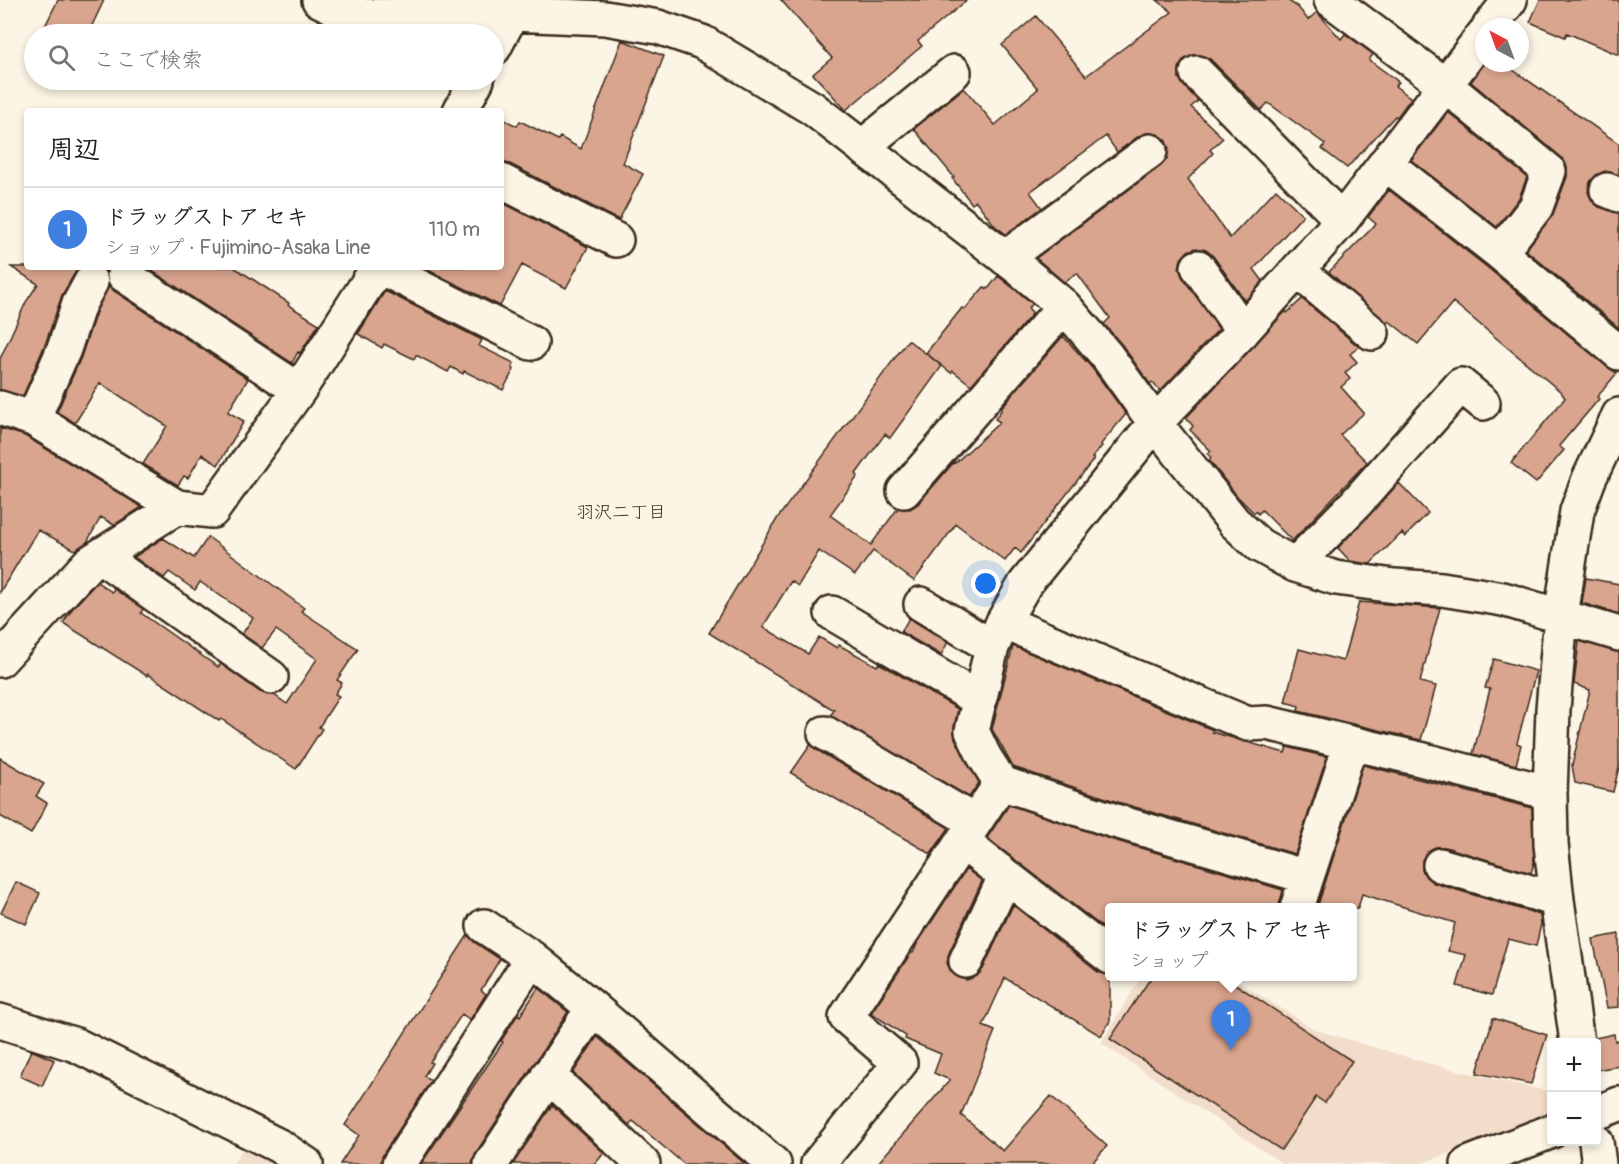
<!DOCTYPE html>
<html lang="ja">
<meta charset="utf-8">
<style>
:root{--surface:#fff;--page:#f6f6f6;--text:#202124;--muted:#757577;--line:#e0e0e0;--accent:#b45309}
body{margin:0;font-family:Pangolin,"Klee One",sans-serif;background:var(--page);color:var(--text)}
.controls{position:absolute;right:18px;bottom:18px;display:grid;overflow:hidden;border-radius:6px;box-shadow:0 3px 9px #0003}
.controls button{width:54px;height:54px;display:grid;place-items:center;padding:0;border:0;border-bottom:2px solid var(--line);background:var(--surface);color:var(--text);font:30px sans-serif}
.compass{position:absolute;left:1475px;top:18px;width:54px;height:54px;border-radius:50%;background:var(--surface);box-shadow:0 3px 9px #0003;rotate:319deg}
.you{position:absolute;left:986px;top:584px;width:21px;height:21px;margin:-15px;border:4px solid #fff;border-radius:50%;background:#1a73e8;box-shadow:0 0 0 9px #1a73e833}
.badge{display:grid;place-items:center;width:39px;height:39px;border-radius:50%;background:var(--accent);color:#fff;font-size:20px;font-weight:700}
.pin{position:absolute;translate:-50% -50px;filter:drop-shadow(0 2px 3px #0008)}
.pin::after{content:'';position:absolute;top:32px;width:21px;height:18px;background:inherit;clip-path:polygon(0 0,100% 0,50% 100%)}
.popup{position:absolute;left:1105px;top:903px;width:252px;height:78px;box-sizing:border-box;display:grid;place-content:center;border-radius:6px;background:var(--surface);filter:drop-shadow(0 2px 4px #0005);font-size:20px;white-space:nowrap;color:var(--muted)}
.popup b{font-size:22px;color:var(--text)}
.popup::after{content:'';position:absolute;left:50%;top:100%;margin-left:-12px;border:12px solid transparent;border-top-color:var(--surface)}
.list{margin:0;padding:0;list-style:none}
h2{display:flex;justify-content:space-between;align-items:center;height:78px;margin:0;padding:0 24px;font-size:26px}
h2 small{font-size:20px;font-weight:400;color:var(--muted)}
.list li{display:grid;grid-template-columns:39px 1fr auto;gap:18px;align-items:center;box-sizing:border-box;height:84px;padding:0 24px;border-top:2px solid var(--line)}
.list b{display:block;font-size:22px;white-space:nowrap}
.list p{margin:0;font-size:20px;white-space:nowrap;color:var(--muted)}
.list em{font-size:20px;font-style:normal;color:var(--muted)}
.icon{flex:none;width:33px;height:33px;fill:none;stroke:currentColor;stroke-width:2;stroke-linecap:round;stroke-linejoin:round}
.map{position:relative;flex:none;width:1619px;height:1164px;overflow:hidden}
.search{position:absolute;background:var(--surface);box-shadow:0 3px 9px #0003;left:24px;top:24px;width:480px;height:66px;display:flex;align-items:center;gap:15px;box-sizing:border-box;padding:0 21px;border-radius:33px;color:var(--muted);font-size:22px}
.panel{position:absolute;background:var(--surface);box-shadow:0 3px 9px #0003;left:24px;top:108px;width:480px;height:162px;border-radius:6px}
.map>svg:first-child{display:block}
.built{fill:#f2ddcb}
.building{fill:#d9a58e;stroke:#3b2a1e;stroke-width:1.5}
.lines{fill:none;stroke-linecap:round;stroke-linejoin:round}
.minor-casing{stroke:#3b2a1e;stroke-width:38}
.major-casing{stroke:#3b2a1e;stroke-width:38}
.minor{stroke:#fcf5e5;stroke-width:33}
.major{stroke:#fcf5e5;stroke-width:33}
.labels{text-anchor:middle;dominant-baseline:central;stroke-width:4.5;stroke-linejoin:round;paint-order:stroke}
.neighbourhood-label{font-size:18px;fill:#3b2a1e;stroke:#fcf5e5}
</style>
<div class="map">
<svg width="1619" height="1164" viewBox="0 0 1619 1164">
<rect width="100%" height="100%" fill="#fcf5e5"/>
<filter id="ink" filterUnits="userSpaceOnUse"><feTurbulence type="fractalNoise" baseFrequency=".0167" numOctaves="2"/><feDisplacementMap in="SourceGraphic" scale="12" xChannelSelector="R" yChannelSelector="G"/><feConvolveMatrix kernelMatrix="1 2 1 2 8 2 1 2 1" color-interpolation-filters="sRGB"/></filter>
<g filter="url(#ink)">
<path class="built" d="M1141,977H1231L1316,1030L1431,1064L1551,1092V1115L1420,1164H1283L1101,1043Z
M246,1144L285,1164H233Z"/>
<path class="building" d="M58,0H104L88,34H41Z
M781,0H967L918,41L922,46L846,110L813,74L832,58Z
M1157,0H1287L1298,7L1308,20L1317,12L1341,39L1345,34L1373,54L1369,60L1399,82L1395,86L1411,98L1397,117L1395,116L1347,168L1322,149L1325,144L1268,103L1261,110L1210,59L1201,55H1193L1183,60L1179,69V78L1184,86L1198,101L1191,107L1223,138L1210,150L1213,153L1188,179L1230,238L1276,189L1303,215L1254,269L1263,281L1245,301L1213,256L1206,250L1196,248L1188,251L1181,259L1179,268L1183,278L1219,329L1160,391L1152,382L1150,384L1122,345L1104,324L1110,318L1077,273L1064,282L1036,258L1161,166L1167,159L1169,149L1165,139L1157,134L1147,133L1139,136L1117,152L1106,136L1030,192L1042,208L1006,234L995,226L976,201L972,204L952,178L954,177L914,129L964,88L995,125L1038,89L1002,45L1036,16L1086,76L1172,12Z
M1540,0H1619V55L1567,33L1565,37L1530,22Z
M622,40L664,56L623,163L643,174L619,220L510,164L501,162V118L517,126L520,121L558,140L560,137L581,149Z
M1485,63H1503L1619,144V175L1605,171L1596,175L1590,182L1588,192L1592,201L1599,207L1619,213V328L1526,250L1553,214L1567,177V167L1561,157L1471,82Z
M1448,112L1527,177L1519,198L1497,227L1411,160Z
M1389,190L1488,268L1607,367L1617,373L1597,397L1599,399L1559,446L1564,450L1536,483L1511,463L1565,398L1561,392L1453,302L1418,344L1389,321L1387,323L1329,272L1376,224L1368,217Z
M501,202L588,247L566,288L522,265L500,306L422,267H501Z
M11,267H80L75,273L62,295L46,342L23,396L0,390V359L26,302L38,284Z
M146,267H234L289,303L288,305L319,324L300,353L298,352L292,363Z
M998,276L1033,304L1028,308L1033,313L971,385L953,371L951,373L926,353L962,308L965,309L984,287L988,289Z
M109,285L114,291L248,379L228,412L244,421L218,465L202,454L188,478L184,476L178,485L143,464L167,426L100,383L75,423L57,412L81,357L96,312Z
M385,291L482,340L479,346L514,363L512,368L514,369L503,390L464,371L463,374L451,367L448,372L416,355L414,359L384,344L382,348L358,334Z
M1302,299L1359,347L1350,354L1357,362L1345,373L1350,379L1341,387L1364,413L1340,435L1367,462L1292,541L1262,510L1258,514L1256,511L1254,513L1237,496L1209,460L1211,458L1208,454L1211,451L1190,430L1193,426L1186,418L1286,311L1287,313Z
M1063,336L1092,368L1126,414L1101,444L1102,446L1092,458L1094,459L1021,553L1015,548L1005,561L956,524L914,581L873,551L855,575L819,551L798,586L791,581L763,627L808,654L819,637L837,648L839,645L877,666L879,663L958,709L954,727L955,738L979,783L969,797L830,716L834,710L709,633L777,519L908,340L942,366L890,438L885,434L856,474L858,476L830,515L871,545L898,508L910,509L918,504L954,462L955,463L1000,422L995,419L1002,409L1001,408Z
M0,428L25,436L142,507L114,525L101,517L87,542L75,550L38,530L0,592Z
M1399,483L1428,513L1405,537L1402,533L1370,564L1350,561L1338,548Z
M208,537L304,608L301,611L358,649L337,680L342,683L335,694L339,696L319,727L322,729L296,769L221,719L219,721L148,674L147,676L63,623L72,609L97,582L112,592L114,589L143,609L141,613L218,667L221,664L260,692L274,695L287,704L317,659L276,630L262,648L242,634L253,618L200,582L195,590L169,572L164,578L134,557L163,538L194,558Z
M1586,578L1619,584V614L1582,603Z
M1359,602L1440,608L1420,682L1436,686L1421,740L1298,711L1299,706L1285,702L1299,649L1343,661Z
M909,618L948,642L941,655L901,632Z
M1579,641L1619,652V767L1613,792L1575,783L1572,765L1590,690L1574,684Z
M1013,646L1213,730L1212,732L1285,753L1287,747L1327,757L1295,854L1121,803L1013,767L992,729Z
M1494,659L1536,671L1517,743L1521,745L1516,765L1473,754L1490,689L1485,688Z
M811,744L815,749L949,828L931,854L791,773Z
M0,758L44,784L36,796L47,803L31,834L0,816Z
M1363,765L1532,808L1534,863L1531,873L1445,847H1436L1428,851L1422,860V870L1426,877L1434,883L1540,915L1541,924L1536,946L1508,939L1492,995L1457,986L1466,955L1448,951L1455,923L1362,894L1358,908H1317Z
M1009,805L1110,839L1283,890L1279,908H1110V933L987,838Z
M966,869L982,881L949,953L947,963L951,972L959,978L967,980L977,976L983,969L1013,905L1098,972L1110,975V1021L1101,1036L1005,978L983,1026L995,1031L961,1115L1003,1151L1051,1096L1107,1146L1091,1164H877L950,1080L934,1073L941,1054L905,1039L906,1036L871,1013L911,953H913L917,944Z
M16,882L40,893L26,924L1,913Z
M1619,934V1007L1607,1008L1593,939Z
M468,935L474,942L500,959L481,990L486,994L470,1020L462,1014L430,1062L432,1063L424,1076L431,1081L383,1154L380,1164H340L359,1135L345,1125Z
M1152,976H1223L1352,1061L1325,1103L1316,1097L1281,1150L1110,1039Z
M538,988L568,1012L475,1154L472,1164H421L503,1042L501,1041L518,1014L520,1016Z
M1493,1018L1547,1035L1531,1084L1477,1073Z
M1614,1034L1615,1041L1619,1040V1066L1596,1070L1595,1038Z
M597,1037L600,1039L745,1164H684L633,1121L629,1125L573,1073Z
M31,1050L54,1060L42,1086L20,1076Z
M552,1105L604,1153L595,1164H513Z"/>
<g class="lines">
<defs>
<path id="minor" d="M319,0L343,12L366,16L512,14L605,18L658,27L702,42L812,108L1021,270L1064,306L1107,356L1155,423L1234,522L1259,545L1295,565L1336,578L1394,586L1442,589L1503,599L1619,634
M1331,0L1445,85L1549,171L1536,207L1500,253
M1489,27L1510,0
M1484,34L1342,220L1243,331L1155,423L1025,584L1003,622L992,647L972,731L984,756L1001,783L1115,821L1307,877L1351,743L1420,759L1550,793
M494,48L519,0
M1197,73L1342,220
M460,111L477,80
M862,147L954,72
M1385,163L1500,253L1619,353
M501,181L616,240
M1607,190L1619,195
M1005,258L1150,151
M380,267L531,343
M1198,267L1243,331
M1298,271L1372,333
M124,275L299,390
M0,408L33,419L177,507
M33,419L64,349L79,304L91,282
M904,491L1064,306
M100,556L271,677
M1295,565L1356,503L1461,385L1483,403
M921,604L992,647
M832,613L978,699
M1003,622L1248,724L1267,723L1351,743
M0,660L89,563L177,507L212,511L299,390L378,267
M825,733L975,822
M1001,783L962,842L1110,957
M1440,865L1557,900
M1297,908L1307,877
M484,926L532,958L593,1008L491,1164
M966,961L1005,877
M593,1008L774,1164
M0,1021L76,1045L279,1146L306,1164
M1577,1042L1557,900L1551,844L1550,793L1553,709L1561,616L1577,511L1589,479L1619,415
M548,1075L643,1164
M1596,1142L1599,1164
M399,1164L532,958
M818,1164L900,1063L846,1017L962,842"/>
<path id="major" d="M1596,1113L1619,1104
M1468,1164L1552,1131"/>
</defs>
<use href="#minor" class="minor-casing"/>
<use href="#major" class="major-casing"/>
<use href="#minor" class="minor"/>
<use href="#major" class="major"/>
</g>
</g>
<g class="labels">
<g class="neighbourhood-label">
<text x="621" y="512">羽沢二丁目</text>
</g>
</g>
</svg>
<div class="controls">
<button>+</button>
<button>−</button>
</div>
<svg class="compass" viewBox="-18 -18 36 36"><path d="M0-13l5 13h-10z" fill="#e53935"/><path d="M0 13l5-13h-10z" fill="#757577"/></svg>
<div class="you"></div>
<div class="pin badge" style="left:1231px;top:1050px;background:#3f7fe0">1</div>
<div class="popup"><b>ドラッグストア セキ</b>ショップ</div>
<div class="search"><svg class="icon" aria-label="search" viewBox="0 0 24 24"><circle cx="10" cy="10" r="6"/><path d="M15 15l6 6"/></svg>ここで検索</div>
<section class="panel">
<h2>周辺<small></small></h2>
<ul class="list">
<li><span class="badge" style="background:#3f7fe0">1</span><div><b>ドラッグストア セキ</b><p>ショップ · Fujimino-Asaka Line</p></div><em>110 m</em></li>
</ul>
</section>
</div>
